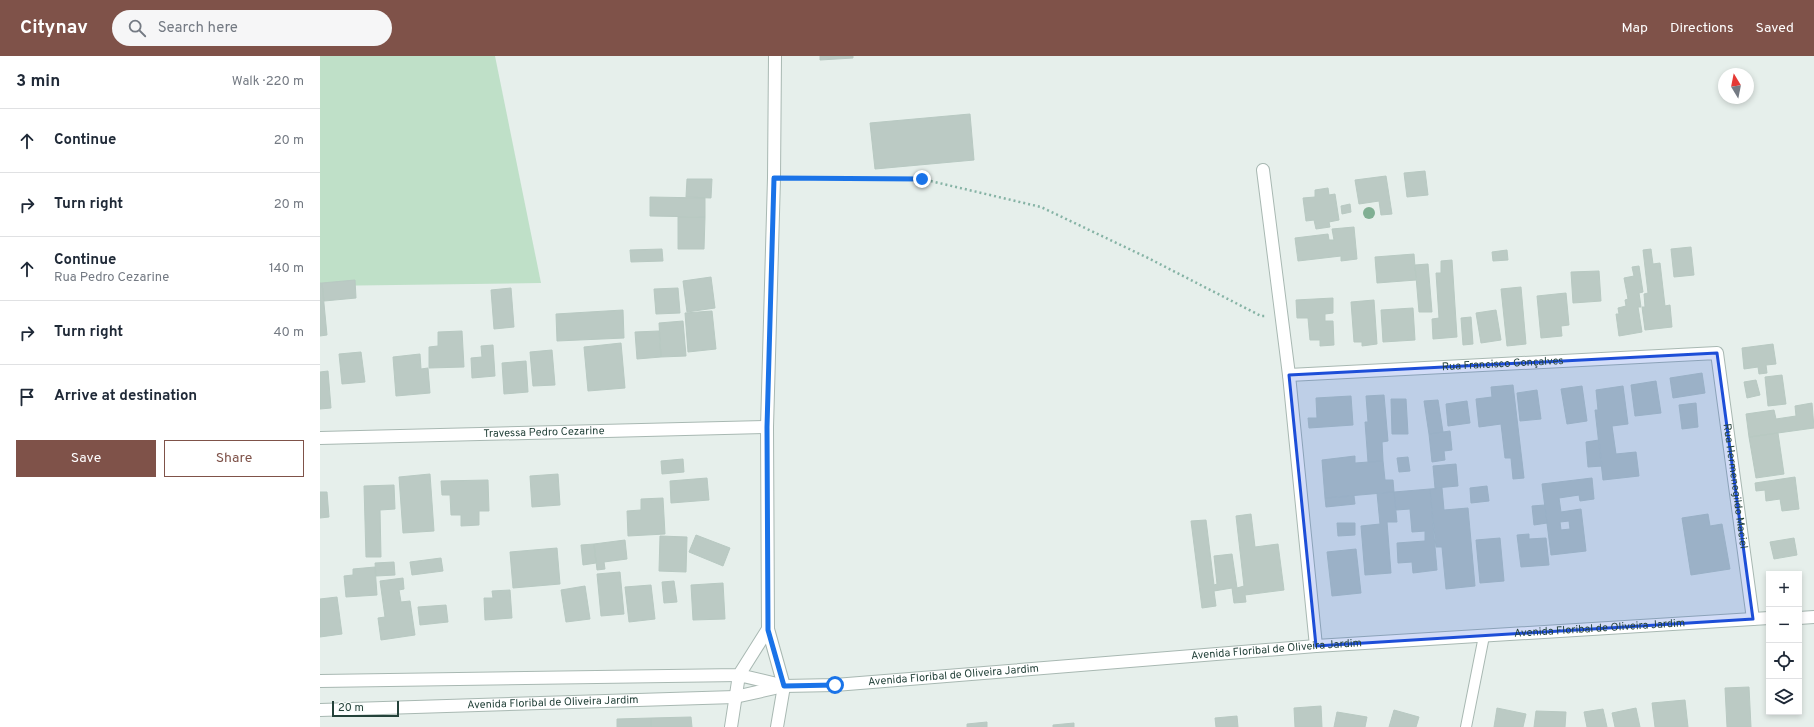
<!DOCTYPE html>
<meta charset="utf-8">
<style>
:root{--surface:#fff;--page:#f6f6f7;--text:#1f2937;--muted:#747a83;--line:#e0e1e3;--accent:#7f5249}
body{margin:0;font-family:Overpass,sans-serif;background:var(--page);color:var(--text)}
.controls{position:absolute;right:12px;bottom:12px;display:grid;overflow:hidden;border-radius:0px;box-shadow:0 2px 6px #0003}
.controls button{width:36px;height:36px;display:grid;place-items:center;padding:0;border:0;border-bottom:1px solid var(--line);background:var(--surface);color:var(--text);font:20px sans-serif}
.compass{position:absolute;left:1398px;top:12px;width:36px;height:36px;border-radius:50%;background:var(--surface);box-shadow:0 2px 6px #0003;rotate:350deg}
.scale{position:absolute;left:12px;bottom:10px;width:67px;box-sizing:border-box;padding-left:4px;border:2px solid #24423a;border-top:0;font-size:11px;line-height:14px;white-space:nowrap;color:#24423a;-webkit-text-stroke:3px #f7fbf9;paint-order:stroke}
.stop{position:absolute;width:12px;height:12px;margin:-9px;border:3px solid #1a73e8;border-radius:50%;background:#fff}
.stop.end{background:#1a73e8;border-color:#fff;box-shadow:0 1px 4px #0008}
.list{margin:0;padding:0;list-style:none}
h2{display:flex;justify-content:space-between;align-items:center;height:52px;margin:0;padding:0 16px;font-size:17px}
h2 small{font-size:13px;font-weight:400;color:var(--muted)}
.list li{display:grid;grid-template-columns:26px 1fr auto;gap:12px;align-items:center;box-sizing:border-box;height:64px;padding:0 16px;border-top:1px solid var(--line)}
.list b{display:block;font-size:15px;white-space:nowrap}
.list p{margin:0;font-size:13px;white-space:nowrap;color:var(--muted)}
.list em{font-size:13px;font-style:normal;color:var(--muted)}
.actions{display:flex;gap:8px;padding:12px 16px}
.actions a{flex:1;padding:9px 0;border:1px solid var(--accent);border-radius:0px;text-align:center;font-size:14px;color:var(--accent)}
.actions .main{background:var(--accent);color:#fff}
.icon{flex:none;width:22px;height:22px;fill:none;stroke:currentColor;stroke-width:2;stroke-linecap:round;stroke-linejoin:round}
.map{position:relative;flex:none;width:1494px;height:671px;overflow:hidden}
header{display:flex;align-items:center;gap:24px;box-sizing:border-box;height:56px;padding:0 20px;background:var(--accent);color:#fff}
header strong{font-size:19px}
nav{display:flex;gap:22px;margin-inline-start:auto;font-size:14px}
.search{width:280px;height:36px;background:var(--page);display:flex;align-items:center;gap:10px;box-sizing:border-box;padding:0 14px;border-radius:22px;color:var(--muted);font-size:15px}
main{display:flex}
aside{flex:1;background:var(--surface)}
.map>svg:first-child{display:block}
.green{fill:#bfe0c8}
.building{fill:#bbcac4;stroke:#b8c9c2;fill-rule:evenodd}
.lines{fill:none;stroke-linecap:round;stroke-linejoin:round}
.service-casing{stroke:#a8b8b2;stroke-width:12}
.minor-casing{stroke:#a8b8b2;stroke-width:14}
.tertiary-casing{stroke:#a8b8b2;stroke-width:14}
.path{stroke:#86b3a5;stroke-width:2.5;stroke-dasharray:2 3;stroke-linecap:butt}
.service{stroke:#fff;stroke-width:10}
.minor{stroke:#fff;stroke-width:12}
.tertiary{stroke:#fff;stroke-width:12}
.tree{fill:#80af93}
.route{stroke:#1a73e8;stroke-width:5}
.marked{fill:#1d4ed8;fill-opacity:0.2;stroke:#1d4ed8;stroke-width:3;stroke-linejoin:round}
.labels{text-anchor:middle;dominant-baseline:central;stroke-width:4;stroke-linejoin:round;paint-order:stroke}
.street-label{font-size:11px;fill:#24423a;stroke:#f7fbf9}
</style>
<header>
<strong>Citynav</strong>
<div class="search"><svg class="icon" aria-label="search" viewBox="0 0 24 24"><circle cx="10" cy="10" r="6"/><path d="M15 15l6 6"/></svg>Search here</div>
<nav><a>Map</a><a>Directions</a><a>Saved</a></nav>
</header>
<main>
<aside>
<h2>3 min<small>Walk · 220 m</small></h2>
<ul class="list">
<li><svg class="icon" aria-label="ahead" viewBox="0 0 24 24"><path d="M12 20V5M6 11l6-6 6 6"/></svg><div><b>Continue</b></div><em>20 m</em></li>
<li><svg class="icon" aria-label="right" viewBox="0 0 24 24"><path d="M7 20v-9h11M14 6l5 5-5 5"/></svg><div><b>Turn right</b></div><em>20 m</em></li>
<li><svg class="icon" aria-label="ahead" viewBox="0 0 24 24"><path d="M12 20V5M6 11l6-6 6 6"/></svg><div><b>Continue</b><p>Rua Pedro Cezarine</p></div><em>140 m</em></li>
<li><svg class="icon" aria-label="right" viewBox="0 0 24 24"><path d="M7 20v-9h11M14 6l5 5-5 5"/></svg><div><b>Turn right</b></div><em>40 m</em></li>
<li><svg class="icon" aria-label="arrive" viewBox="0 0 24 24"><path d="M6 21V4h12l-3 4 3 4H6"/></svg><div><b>Arrive at destination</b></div></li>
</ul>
<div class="actions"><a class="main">Save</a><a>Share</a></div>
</aside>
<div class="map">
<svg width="1494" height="671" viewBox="0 0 1494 671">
<rect width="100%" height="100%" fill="#e6efeb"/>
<path class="green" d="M0,0H175L221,227L0,230Z"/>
<path class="building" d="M500,0H533V2L500,4Z
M650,58L654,104L555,113L550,67Z
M1105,115L1108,139L1087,141L1084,117Z
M1066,120L1072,158L1061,159L1059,145L1039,148L1035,124Z
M367,123H392L391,142L366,141Z
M1008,132L1009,139L1015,138L1019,164L1009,166L1010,171L996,173L994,164L986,165L983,142L995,141V134Z
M330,141L385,142V161L330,160Z
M1030,148L1031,156L1022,158L1021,150Z
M358,161H385L384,193H358Z
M1034,171L1037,203L1021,205V200L978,205L975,182L1008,178L1009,184H1014L1012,173Z
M1371,191L1374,219L1354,221L1351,193Z
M342,193L343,205L311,206L310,194Z
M1331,193L1333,208L1340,207L1345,250L1350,249L1352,271L1325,274L1322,251H1325L1324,238L1328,237L1323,194Z
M1187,194L1188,204L1173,205L1172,196Z
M1094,198L1096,224L1057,227L1055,201Z
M1132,204L1137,281L1113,283L1112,263L1119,262L1116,217H1121V205Z
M1108,208L1112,256H1099L1095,209Z
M1319,210L1323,236L1319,237L1321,251H1318L1322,276L1299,280L1296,258H1299L1298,252L1306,250L1305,244L1308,243L1304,222L1314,220L1312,211Z
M1279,215L1281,245L1253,247L1251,216Z
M391,221L395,252L367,256L363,225Z
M35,224L36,242L4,245L2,227Z
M0,227H2L7,279L0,280Z
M1201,231L1206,288L1187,290L1181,233Z
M191,232L194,271L174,273L171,234Z
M358,232L360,257L336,258L334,233Z
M1246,237L1249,269L1241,270L1242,280L1221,282L1217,240Z
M1013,242V257L1005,258V265H1013L1014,289L1000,290V284H990L988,262H977L976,244Z
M1054,244L1057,288L1042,290V286H1034L1031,246Z
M1093,252L1095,284L1063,286L1061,254Z
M303,254L304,282L237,285L236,258Z
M1176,254L1181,284L1161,287L1156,257Z
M392,255L396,293L368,296L365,257Z
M1151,261L1153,288L1143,289L1141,262Z
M363,265L366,300L341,301L339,267Z
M142,275L144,311L109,312V291L118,290V276Z
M339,275L341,301L317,303L315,276Z
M301,287L305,332L268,335L264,291Z
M1453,288L1456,308L1446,309L1447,317L1439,318L1438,311L1424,313L1422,292Z
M173,289L175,320L152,322L151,302L162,301L161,290Z
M232,294L235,329L213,330L210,296Z
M41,296L45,326L22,328L19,298Z
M100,298L101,313L108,312L110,337L76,340L73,301Z
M206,305L208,336L184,338L182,307Z
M8,315L11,352L0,353V316Z
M1382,317L1385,337L1353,342L1350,322Z
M1462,319L1466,348L1448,350L1445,321Z
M1436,324L1440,339L1427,342L1424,326Z
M1336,325L1341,357L1315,360L1311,329Z
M1193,329L1204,422L1193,423L1191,402H1185L1181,368L1159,371L1156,343L1172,341L1171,331Z
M1262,330L1267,365L1247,368L1241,333Z
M1303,330L1308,368L1292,370L1296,398L1316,396L1319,420L1283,424L1275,354H1278L1276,334Z
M1217,334L1221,363L1200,365L1197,337Z
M1064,339L1068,385L1062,386L1063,405L1048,406L1045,366H1048L1046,340Z
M1031,340L1033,369L989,372L988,362H997L996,342Z
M1071,343H1086L1088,378H1072Z
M1118,344L1123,376L1109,378L1104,345Z
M1147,345L1150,367L1128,370L1126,348Z
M1376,347L1378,371L1362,373L1359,349Z
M1492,347L1494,372L1429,381L1426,358L1454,354L1456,363L1476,360L1475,350Z
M1130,375L1132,394L1124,395L1125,404L1112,406L1109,378Z
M1458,377L1464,418L1436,422L1429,381Z
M1279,384L1282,410L1268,411L1266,386Z
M1035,400V407L1063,405L1065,424H1073L1074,436L1005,442L1002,404Z
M1088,401L1090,415L1079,416L1077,402Z
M363,403L364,416L342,418L341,405Z
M1136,408L1138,430L1115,432L1113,410Z
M110,418L114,475L83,477L79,421Z
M238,418L240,449L212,451L210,420Z
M1475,421L1479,453L1462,455L1460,443L1446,445L1445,434L1436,435L1435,427Z
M387,422L389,444L351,447L350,425Z
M1272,422L1274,443L1260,445L1259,439L1239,442L1241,456L1261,453L1266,495L1231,499L1222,428ZM1249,465L1250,473L1241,474L1240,466Z
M168,424L169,455H159V469L141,470V459H131L130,439H122L121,425Z
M74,429L75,453L60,454L61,501H46L44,430Z
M1167,430L1169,445L1151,447L1150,432Z
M1122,432L1124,454L1148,452L1155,530L1126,533L1122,491H1116L1110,433Z
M1110,433L1117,514L1093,517L1092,506L1078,507L1077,487L1105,485V475L1092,476L1090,453L1076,454L1074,436Z
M0,436H7L9,461L0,462Z
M1074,436L1077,466H1067L1071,517L1045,519L1041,470L1060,468L1057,437Z
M1034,440L1035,448L1006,451L1005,442Z
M343,442L345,478L308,480L307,455L321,454V443Z
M1225,449L1227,467L1214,469L1212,450Z
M931,458L935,491L958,488L964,534L925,539L926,546L914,547L912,532L894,535L896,550L882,552L871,465L886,464L894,529L897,528L894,500L912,498L917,532L924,530L916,460Z
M1388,458L1390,470L1402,468L1410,513L1371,519L1362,462Z
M1017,467H1035V479L1018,480Z
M1209,478V483L1226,482L1229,509L1201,511L1197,479Z
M376,479L410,492L403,510L369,496Z
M340,480L367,481L366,516L339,515Z
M1180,482L1184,525L1160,527L1156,484Z
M1474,482L1477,499L1454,503L1450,486Z
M305,484L307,503L284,506L285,513L277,514L274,488Z
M274,488L276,507L263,509L261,489Z
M237,492L240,528L193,532L190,496Z
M1036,493L1041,537L1012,540L1007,496Z
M121,502L123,515L92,519L90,506Z
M74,506L75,519L56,520L55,507Z
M55,511L57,539L26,541L24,520L33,519V513Z
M300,516L304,558L281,560L277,518Z
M83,522L84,533L79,534L81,546L90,545L95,579L61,584L58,562L65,561L60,525Z
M354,525L357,546L344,547L342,526Z
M403,527L405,563L373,564L371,529Z
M331,529L335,563L309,566L305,531Z
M265,530L270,563L246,566L241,534Z
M190,534L192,562L165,564L164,542H173L172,535Z
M17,541L22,578L0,581V543Z
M126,549L128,566L100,569L98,551Z
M1429,631L1431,671H1407L1405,632Z
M1365,644L1368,671H1335L1332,647Z
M1001,650L1002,671H975L974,652Z
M1177,652L1206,658L1203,671H1174Z
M1316,652L1320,671H1295L1292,657Z
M1283,653L1287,671H1267L1264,656Z
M1074,654L1099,661L1096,671H1069Z
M1216,655L1246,656L1245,671H1214Z
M1017,656L1047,661L1045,671H1014Z
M917,660L918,671H896L895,662Z
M371,661L372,671H331V662Z
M331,662V671H297V663Z
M667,666V671H647V668Z
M754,667V671H733V669Z"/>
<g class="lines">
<defs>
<path id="service" d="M1146,671L1164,580"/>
<g id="minor">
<path d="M943,114L969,319L996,590"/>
<path id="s1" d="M969,319L1397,297L1433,563"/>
<path id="s2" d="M0,382L447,371"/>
<path d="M448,573L464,630"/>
<path d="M0,625L419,619L448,573L447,371L454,122L455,0"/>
<path id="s3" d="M0,654L415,641"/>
</g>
<g id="tertiary">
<path d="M1479,562L1494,561"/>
<path id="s4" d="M415,641L464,630L515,629L996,590L1449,562"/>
<path d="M411,671L419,619L461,629"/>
<path d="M457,671L464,630"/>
</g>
</defs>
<use href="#service" class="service-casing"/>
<use href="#minor" class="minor-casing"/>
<use href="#tertiary" class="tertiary-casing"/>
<path class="path" d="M471,122L602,123L721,151L828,202L941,260H945"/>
<use href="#service" class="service"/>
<use href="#minor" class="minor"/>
<use href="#tertiary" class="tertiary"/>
</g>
<circle class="tree" cx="1049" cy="157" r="6"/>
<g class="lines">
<path class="route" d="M515,629L464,630L448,574L447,371L454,122L602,123"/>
</g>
<path class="marked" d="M1397,297L1433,563L996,590L969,319Z"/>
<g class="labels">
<g class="street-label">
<text stroke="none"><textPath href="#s1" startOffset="214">Rua Francisco Gonçalves</textPath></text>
<text stroke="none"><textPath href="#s2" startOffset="224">Travessa Pedro Cezarine</textPath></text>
<text stroke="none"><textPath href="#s1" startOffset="563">Rua Hermenegildo Maciel</textPath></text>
<text stroke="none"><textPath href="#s4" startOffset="868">Avenida Floribal de Oliveira Jardim</textPath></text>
<text stroke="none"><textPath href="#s4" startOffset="544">Avenida Floribal de Oliveira Jardim</textPath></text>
<text stroke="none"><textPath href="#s4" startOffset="220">Avenida Floribal de Oliveira Jardim</textPath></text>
<text stroke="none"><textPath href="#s3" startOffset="233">Avenida Floribal de Oliveira Jardim</textPath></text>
</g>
</g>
</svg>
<div class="controls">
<button>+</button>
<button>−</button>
<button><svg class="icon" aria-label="locate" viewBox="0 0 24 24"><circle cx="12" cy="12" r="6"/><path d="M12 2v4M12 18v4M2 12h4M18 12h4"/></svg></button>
<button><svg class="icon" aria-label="layers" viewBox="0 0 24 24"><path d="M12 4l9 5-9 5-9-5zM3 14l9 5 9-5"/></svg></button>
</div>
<svg class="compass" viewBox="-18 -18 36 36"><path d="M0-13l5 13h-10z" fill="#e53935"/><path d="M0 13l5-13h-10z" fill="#747a83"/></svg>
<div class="scale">20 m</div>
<div class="stop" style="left:515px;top:629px"></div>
<div class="stop end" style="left:602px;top:123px"></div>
</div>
</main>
